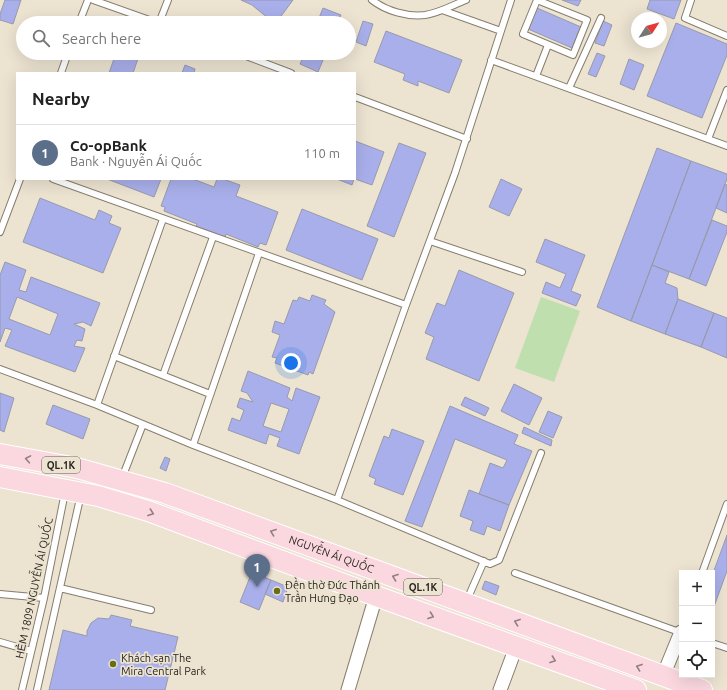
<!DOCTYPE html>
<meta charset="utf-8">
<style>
:root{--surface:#fff;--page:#f6f6f6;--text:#222;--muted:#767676;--line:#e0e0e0;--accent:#d93025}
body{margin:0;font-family:Ubuntu,sans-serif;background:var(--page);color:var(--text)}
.controls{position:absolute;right:12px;bottom:12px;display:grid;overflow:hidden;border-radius:0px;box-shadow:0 4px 16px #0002}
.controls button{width:36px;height:36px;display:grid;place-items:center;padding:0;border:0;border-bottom:1px solid var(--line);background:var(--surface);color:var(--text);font:20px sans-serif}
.compass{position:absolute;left:631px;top:12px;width:36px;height:36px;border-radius:50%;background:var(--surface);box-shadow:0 4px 16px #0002;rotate:54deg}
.you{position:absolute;left:291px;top:363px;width:14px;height:14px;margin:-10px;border:3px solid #fff;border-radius:50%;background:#1a73e8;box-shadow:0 0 0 6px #1a73e833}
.badge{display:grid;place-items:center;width:26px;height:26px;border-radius:50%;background:var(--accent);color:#fff;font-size:13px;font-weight:700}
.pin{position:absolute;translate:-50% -33px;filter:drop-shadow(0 1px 2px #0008)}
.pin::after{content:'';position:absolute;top:21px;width:14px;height:12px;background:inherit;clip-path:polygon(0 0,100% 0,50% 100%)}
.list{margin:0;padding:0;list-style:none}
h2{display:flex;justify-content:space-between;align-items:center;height:52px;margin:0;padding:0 16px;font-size:17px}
h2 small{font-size:13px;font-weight:400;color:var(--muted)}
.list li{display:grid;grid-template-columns:26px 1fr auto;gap:12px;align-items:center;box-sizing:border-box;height:56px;padding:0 16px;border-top:1px solid var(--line)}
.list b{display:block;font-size:15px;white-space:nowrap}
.list p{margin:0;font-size:13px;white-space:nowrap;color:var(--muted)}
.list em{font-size:13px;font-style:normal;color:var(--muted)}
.icon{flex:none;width:22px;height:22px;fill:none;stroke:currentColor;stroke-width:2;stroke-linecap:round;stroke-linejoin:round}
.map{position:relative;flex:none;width:727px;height:690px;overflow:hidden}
.search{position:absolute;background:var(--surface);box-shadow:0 4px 16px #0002;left:16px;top:16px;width:340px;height:44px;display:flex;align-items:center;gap:10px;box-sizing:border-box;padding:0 14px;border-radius:22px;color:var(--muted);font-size:15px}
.panel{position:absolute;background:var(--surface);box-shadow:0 4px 16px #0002;left:16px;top:72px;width:340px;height:108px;border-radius:0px}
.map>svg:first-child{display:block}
.green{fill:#bfdfae}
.building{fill:#a9afea;stroke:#989aac;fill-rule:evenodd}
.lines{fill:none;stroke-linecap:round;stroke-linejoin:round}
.service-casing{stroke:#867e6e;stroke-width:8}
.minor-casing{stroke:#867e6e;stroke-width:15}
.primary-casing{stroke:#fff;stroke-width:22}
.service{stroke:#fff;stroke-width:6}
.minor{stroke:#fff;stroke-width:13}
.primary{stroke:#fbd8e0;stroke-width:20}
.oneway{stroke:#927f80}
.poi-dot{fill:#686e13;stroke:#ece3d1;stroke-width:1.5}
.labels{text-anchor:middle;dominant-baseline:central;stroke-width:3.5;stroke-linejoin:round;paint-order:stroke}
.shield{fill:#ece3d1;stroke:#645f54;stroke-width:1}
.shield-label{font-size:10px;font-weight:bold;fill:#2a261f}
.street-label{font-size:11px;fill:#2a261f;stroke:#ece3d1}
.poi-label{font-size:11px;fill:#2a261f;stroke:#ece3d1;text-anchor:start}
</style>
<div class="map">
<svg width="727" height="690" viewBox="0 0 727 690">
<rect width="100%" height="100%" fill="#ece3d1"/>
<path class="green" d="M541,297L580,311L554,382L515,368Z"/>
<path class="building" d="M5,0H21L13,24L0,20V14Z
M241,0H293L276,23H274L252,5Z
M562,0H581L578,6Z
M650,0H681L674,19L647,9Z
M323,8L341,15L337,23H317Z
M537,8L581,27L572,48L528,29Z
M363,21L373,24L366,46L356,42Z
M603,21L612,25L604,46L595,43Z
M676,23L727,44V55L702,118L647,96Z
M386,31L462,60L449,93L418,81V86L403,80L405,74L374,62Z
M116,53H140L133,73H109Z
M305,53H326L318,72L300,64Z
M597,53L605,56L596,77L588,74Z
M629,59L644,65L634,90L620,84Z
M185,65L195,69L194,73H182Z
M355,141L384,152L372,185L355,179Z
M399,143L426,153L394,237L367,226Z
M657,148L691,161L631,321L597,307Z
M691,161L727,174V179L689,279L652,265Z
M107,179H161L154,197Z
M171,179H193L214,187L217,179H223L240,185L236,196L278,212L266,245L260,243L258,247L226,234L225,237L196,226L197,224L164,211L165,207L161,206Z
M337,179H354L352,185Z
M501,179L522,189L509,216L489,207Z
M725,184L727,185V213L716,208Z
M40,198L95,220L99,210L112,216L109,223L121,228L103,273L23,242Z
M302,209L378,239L362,280L286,250Z
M712,220L727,226V232L706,286L689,279Z
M545,239L585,255L571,291L581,295L576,306L542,293L546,282L560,288L566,274L536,262Z
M5,262L26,270L19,290L26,292L31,277L100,303L91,326L83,322L74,324L85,329L82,341L77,340L74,346L85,348L75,372L5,346L12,330L5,328L0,342V275ZM17,297L58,314L50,335L9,319Z
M652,265L669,272L665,283L677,288L678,299L665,334L631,321Z
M459,270L514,293L479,381L426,359L434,337L425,333L437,303L445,306Z
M312,295L326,300L324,304L335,312L313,374L309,372L308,375L275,363L277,358L272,357L280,335L272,332L275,321L284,324L293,300L297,301L299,297L310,301Z
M678,299L714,313L701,347L665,334Z
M714,313L727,318V358L701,347Z
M248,371L290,388L287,397L292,401L296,388L320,397L299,454L277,446L280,438L269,434L266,444L228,430L232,418L240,421L244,410L237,407L240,398L253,402L247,393L241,391ZM271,403L289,409L281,432L263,426Z
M514,384L542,398L529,425L501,411Z
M0,393L14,398L4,432L0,430Z
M465,397L489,408L485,416L461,405Z
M53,405L90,419L83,439L46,424Z
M450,406L518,435L514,444L532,451L509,505L479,494L490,463L503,468L507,460L455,439L422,527L405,521Z
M548,411L562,417L553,438L539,432Z
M524,427L552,440L551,446L522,433Z
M392,429L424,441L403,495L374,484L376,479L369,476L384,436L389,438Z
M165,457L170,459L166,471L160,468Z
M469,490L509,505L500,531L487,526L484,535L470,530L473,521L460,516Z
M727,535V571L712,612V576Z
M252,572L271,580L259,610L240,602Z
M271,580L288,587L283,602L265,594Z
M485,581L499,586L496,595L482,589Z
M111,615L132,620L130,626L178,637L165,690H49L63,630L87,636V631L91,623L98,618L109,619Z"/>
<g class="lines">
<defs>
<path id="service" d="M93,0L158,23
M372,0C386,11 407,17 425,15C439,13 453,5 466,0
M537,0L587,20L573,55L523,34Z
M691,0L685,18L727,36
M442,10L501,31
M79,23L88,0
M159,23L168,0
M238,53L291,73
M491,60L727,146
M61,73L68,53
M536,76L548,45
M569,88L601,18
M355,97L467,139
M708,139L727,90
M53,179L406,305
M0,232L20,179
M430,241L522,272
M114,356L210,394
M0,369L97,405L193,445L337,500L490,564L499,560L541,453
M163,375L213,237
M97,405L163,219
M193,445L259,253
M122,478L143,424
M337,500L406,305L455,173L511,0
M515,573L682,633
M702,573L727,504
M60,588L151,610
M0,594L44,598
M467,600L484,561
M0,642L31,651
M712,643L727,648
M22,690L44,598L65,492
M37,690L81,494"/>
<path id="minor" d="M663,676L681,632
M348,690L376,596
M500,690L516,647"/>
<g id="primary">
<path id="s1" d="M0,454L77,468L165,493L702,690"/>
<path d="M0,477L98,496L148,511L376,596L636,690"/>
</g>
</defs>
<use href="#service" class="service-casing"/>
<use href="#minor" class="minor-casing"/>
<use href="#primary" class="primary-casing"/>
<use href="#service" class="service"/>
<use href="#minor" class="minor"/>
<use href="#primary" class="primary"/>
</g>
<defs><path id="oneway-chevron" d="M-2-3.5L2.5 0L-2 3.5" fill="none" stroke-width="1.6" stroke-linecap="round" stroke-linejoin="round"/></defs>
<g class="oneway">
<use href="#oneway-chevron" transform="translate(28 459) rotate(-170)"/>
<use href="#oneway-chevron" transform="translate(151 513) rotate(20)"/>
<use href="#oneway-chevron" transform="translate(273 532) rotate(-160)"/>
<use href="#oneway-chevron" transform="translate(395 577) rotate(-160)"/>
<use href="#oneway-chevron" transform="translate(431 616) rotate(20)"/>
<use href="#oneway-chevron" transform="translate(517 622) rotate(-160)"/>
<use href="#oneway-chevron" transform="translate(553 660) rotate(20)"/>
<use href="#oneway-chevron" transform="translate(639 667) rotate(-160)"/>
</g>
<g class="poi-dot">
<circle cx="277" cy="591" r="4"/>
<circle cx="113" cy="664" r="4"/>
</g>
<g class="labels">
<g class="shield">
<rect x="42" y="457" width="38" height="16" rx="3"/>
<rect x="404" y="579" width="38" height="16" rx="3"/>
</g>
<g class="shield-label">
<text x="61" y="465">QL.1K</text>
<text x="423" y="587">QL.1K</text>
</g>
<g class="street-label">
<text stroke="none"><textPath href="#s1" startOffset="347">NGUYỄN ÁI QUỐC</textPath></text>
<text transform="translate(34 588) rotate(-78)">HẺM 1809 NGUYỄN ÁI QUỐC</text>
</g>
<g class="poi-label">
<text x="285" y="585">Đền thờ Đức Thánh<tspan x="285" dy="13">Trần Hưng Đạo</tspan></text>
<text x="121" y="658">Khách sạn The<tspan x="121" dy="13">Mira Central Park</tspan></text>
</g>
</g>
</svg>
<div class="controls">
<button>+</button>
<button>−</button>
<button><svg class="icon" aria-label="locate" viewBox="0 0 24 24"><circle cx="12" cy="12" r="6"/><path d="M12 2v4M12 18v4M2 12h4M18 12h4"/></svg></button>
</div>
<svg class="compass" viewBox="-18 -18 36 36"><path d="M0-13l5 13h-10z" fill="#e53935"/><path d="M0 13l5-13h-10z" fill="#767676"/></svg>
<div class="you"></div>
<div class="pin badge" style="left:257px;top:587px;background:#5c6f8a">1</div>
<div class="search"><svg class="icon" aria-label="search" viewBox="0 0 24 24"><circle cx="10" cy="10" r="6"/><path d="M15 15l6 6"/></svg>Search here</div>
<section class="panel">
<h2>Nearby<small></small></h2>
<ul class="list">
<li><span class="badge" style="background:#5c6f8a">1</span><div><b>Co-opBank</b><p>Bank · Nguyễn Ái Quốc</p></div><em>110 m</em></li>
</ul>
</section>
</div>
